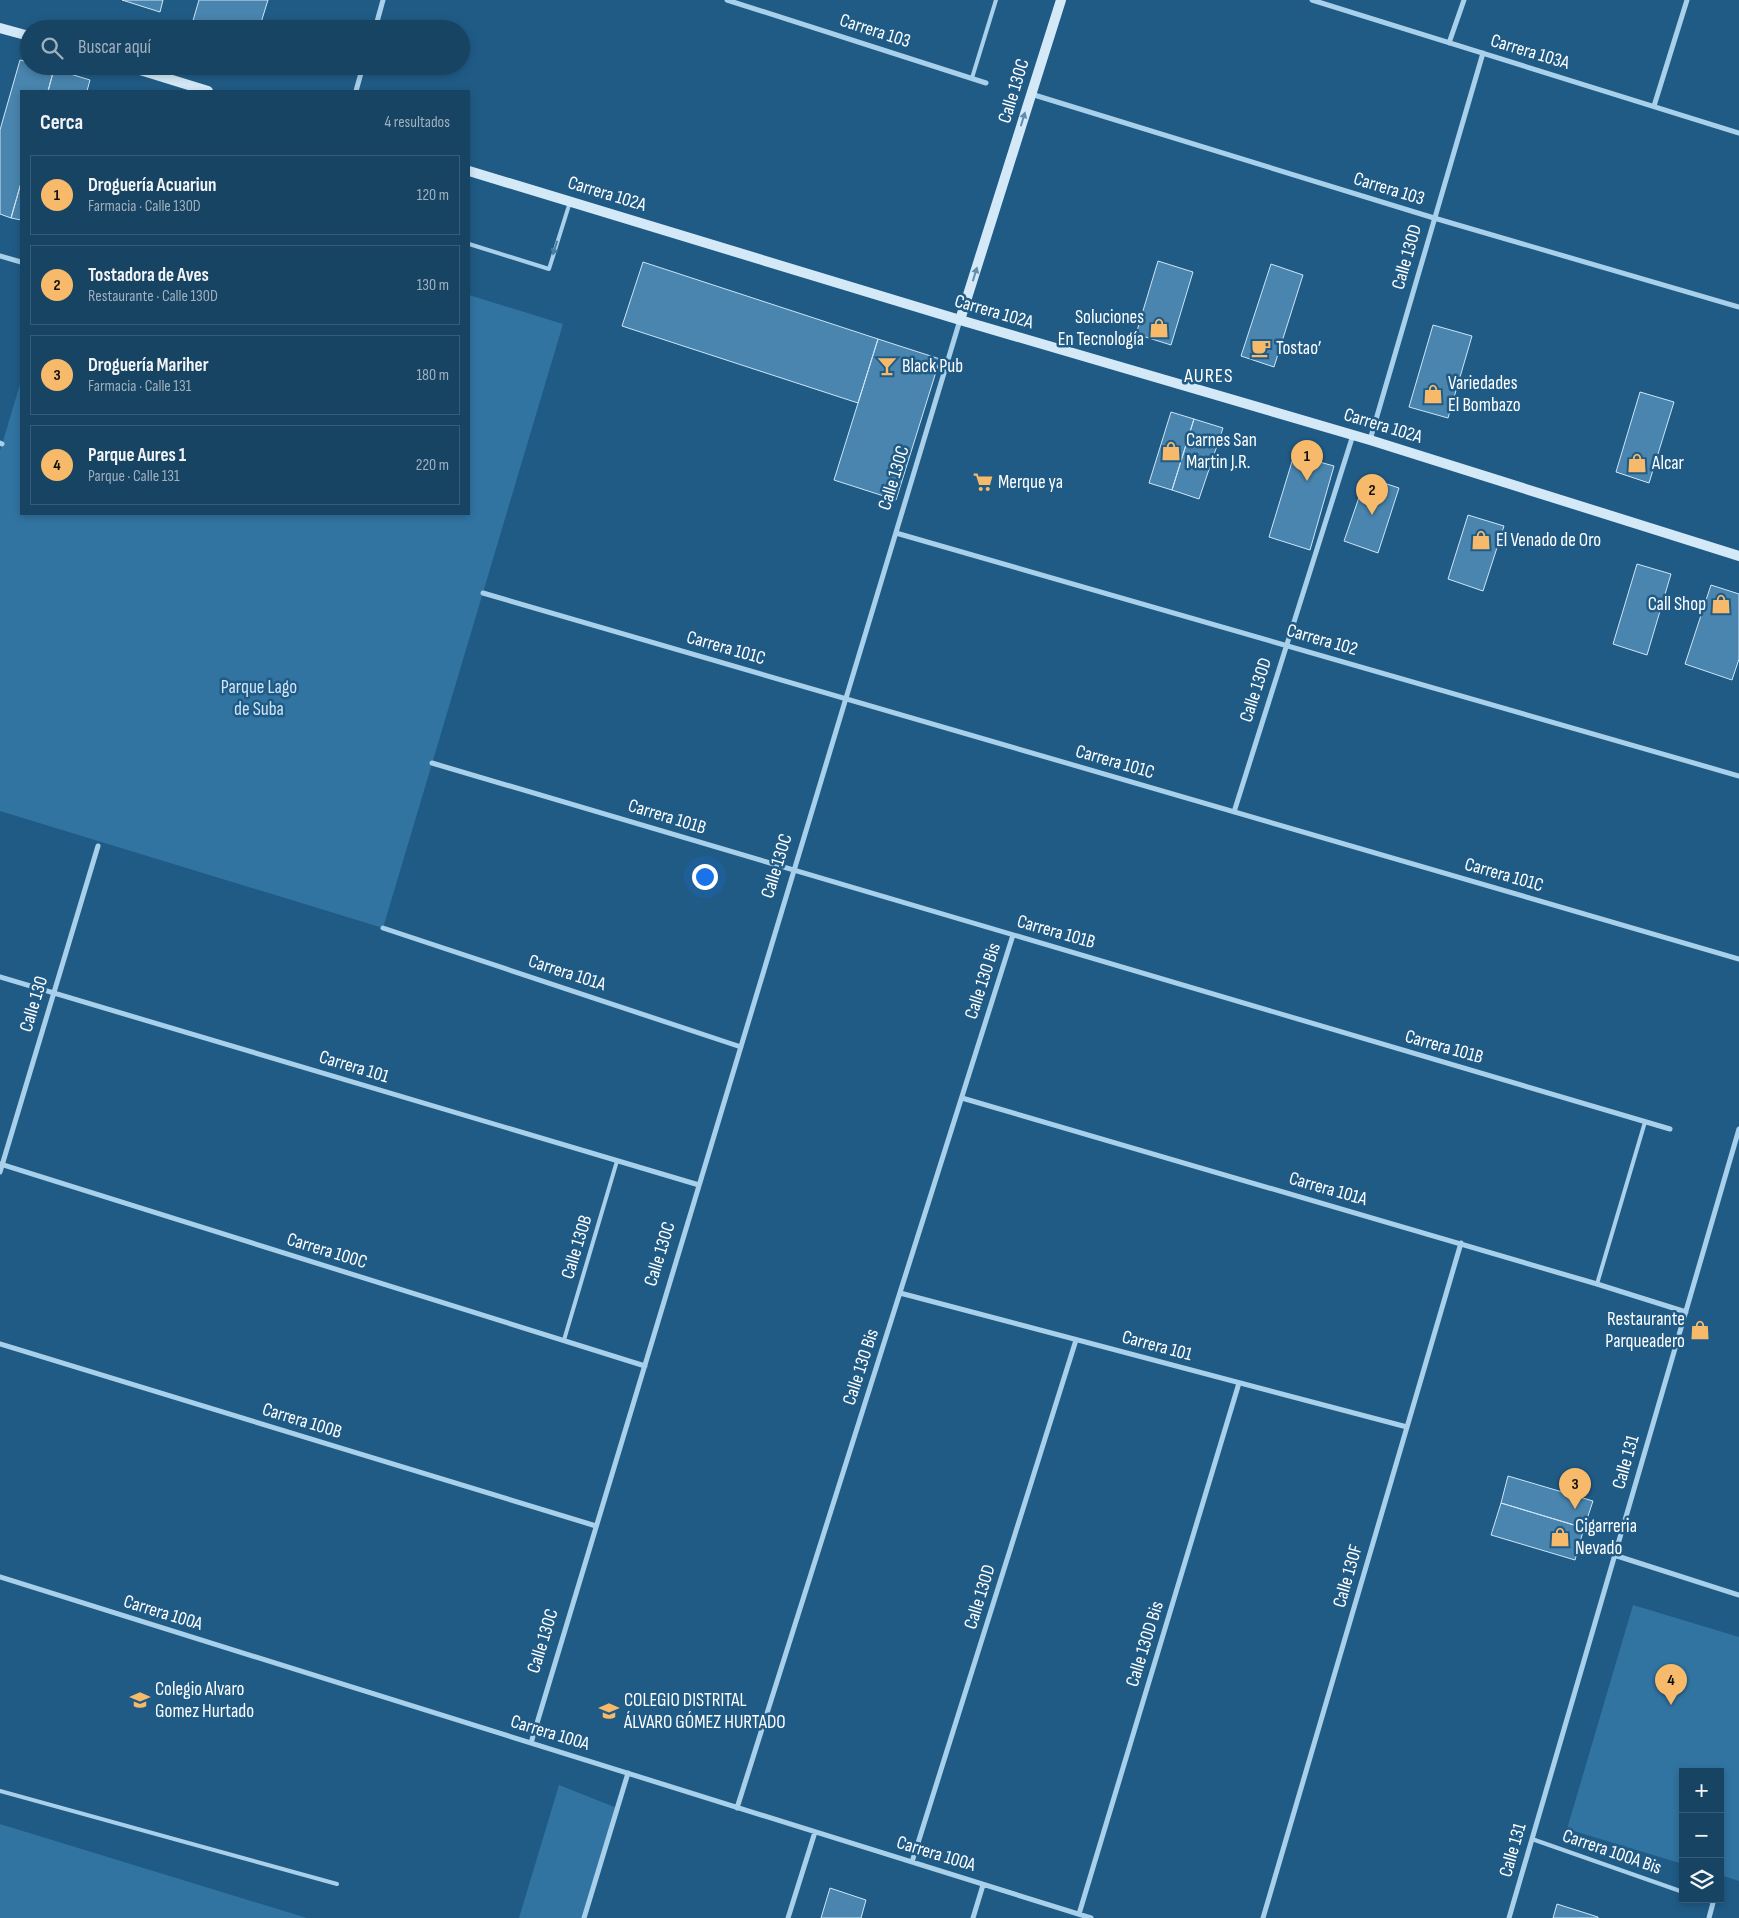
<!DOCTYPE html>
<html lang="es">
<meta charset="utf-8">
<style>
:root{--surface:#184464;--page:#254e6d;--text:#f1f3f6;--muted:#9fb0bf;--line:#365c78;--accent:#f7ba6a}
body{margin:0;font-family:"Sofia Sans Condensed",sans-serif;background:var(--page);color:var(--text)}
.controls{position:absolute;right:15px;bottom:15px;display:grid;overflow:hidden;border-radius:0px;box-shadow:0 2px 8px #0003}
.controls button{width:45px;height:45px;display:grid;place-items:center;padding:0;border:0;border-bottom:1px solid var(--line);background:var(--surface);color:var(--text);font:25px sans-serif}
.you{position:absolute;left:704px;top:876px;width:18px;height:18px;margin:-12px;border:4px solid #fff;border-radius:50%;background:#1a73e8;box-shadow:0 0 0 8px #1a73e833}
.badge{display:grid;place-items:center;width:32px;height:32px;border-radius:50%;background:var(--accent);color:#111;font-size:16px;font-weight:700}
.pin{position:absolute;translate:-50% -41px;filter:drop-shadow(0 1px 2px #0008)}
.pin::after{content:'';position:absolute;top:26px;width:18px;height:15px;background:inherit;clip-path:polygon(0 0,100% 0,50% 100%)}
.list{margin:0;padding:0;list-style:none}
h2{display:flex;justify-content:space-between;align-items:center;height:65px;margin:0;padding:0 20px;font-size:21px}
h2 small{font-size:16px;font-weight:400;color:var(--muted)}
.list li{display:grid;grid-template-columns:32px 1fr auto;gap:15px;align-items:center;box-sizing:border-box;height:80px;margin:0 10px 10px;padding:0 10px;border:1px solid var(--line);border-radius:0px}
.list b{display:block;font-size:19px;white-space:nowrap}
.list p{margin:0;font-size:16px;white-space:nowrap;color:var(--muted)}
.list em{font-size:16px;font-style:normal;color:var(--muted)}
.icon{flex:none;width:28px;height:28px;fill:none;stroke:currentColor;stroke-width:2;stroke-linecap:round;stroke-linejoin:round}
.map{position:relative;flex:none;width:1739px;height:1918px;overflow:hidden}
.search{position:absolute;background:var(--surface);box-shadow:0 2px 8px #0003;left:20px;top:20px;width:450px;height:55px;display:flex;align-items:center;gap:12px;box-sizing:border-box;padding:0 18px;border-radius:28px;color:var(--muted);font-size:19px}
.panel{position:absolute;background:var(--surface);box-shadow:0 2px 8px #0003;left:20px;top:90px;width:450px;height:425px;border-radius:0px}
.map>svg:first-child{display:block}
.green{fill:#3174a2}
.building{fill:#4985ae;stroke:#cee6f7}
.lines{fill:none;stroke-linecap:round;stroke-linejoin:round}
.lane{stroke:#a9d0ea;stroke-width:4}
.street{stroke:#a9d0ea;stroke-width:5}
.secondary{stroke:#d4e9f8;stroke-width:10}
.oneway{fill:#5f8dae}
.oneway2{fill:#497ea4}
.labels{text-anchor:middle;dominant-baseline:central;stroke-width:5;stroke-linejoin:round;paint-order:stroke}
.street-label{font-size:19px;fill:#fff;stroke:#205b86}
.poi-label{font-size:19px;fill:#fff;stroke:#205b86;text-anchor:start}
.park-label{font-size:19px;fill:#cee6f7;stroke:#205b86}
.neighbourhood-label{font-size:20px;letter-spacing:1px;fill:#fff;stroke:#205b86}
</style>
<div class="map">
<svg width="1739" height="1918" viewBox="0 0 1739 1918">
<rect width="100%" height="100%" fill="#205b86"/>
<path class="green" d="M469,295L563,324L383,928L0,811V451L21,381V514H469Z
M1633,1605L1739,1637V1881L1720,1875V1772H1683V1864L1567,1829Z
M559,1785L617,1808L584,1918H519Z
M0,1824L307,1918H0Z"/>
<path class="building" d="M122,0H163L160,12Z
M199,0H268L259,29H208L192,24Z
M20,60L29,62V66H43L54,69L48,91H21V183L11,218L0,214V130Z
M54,69L90,80L87,91H48Z
M21,183V220L11,218Z
M1158,261L1193,272L1171,345L1136,334Z
M643,262L878,339L858,403L622,326Z
M1271,264L1303,275L1274,367L1241,356Z
M1433,325L1472,336L1448,418L1409,407Z
M878,339L940,359L896,500L834,480Z
M1640,392L1674,402L1649,483L1616,472Z
M1171,412L1194,419L1172,490L1149,483Z
M1194,419L1223,428L1199,499L1172,490Z
M1294,455L1334,466L1310,550L1269,537Z
M1366,477L1399,488L1378,553L1344,541Z
M1468,515L1504,526L1483,591L1448,579Z
M1637,564L1671,574L1647,655L1613,644Z
M1711,585L1739,594V659L1732,680L1685,664Z
M1508,1476L1593,1501L1584,1528L1501,1503Z
M1501,1503L1584,1528L1575,1560L1491,1535Z
M830,1888L866,1900L861,1918H821Z
M1557,1904L1598,1917V1918H1553Z"/>
<g class="lines">
<path class="lane" d="M972,78L996,0
M469,244L549,269L570,202
M1597,1284L1645,1122
M564,1340L617,1161
M0,1791L337,1884
M1532,1839L1683,1892
M1704,1899L1713,1902"/>
<path class="street" d="M727,0L986,83
M1312,0L1739,133
M375,29L383,0
M1449,43L1464,0
M356,91L363,66
M1031,94L1434,218L1739,307
M1654,106L1687,0
M0,256L21,262
M1370,440L1483,53
M0,443L2,444
M896,533L1739,776
M483,593L1739,959
M432,763L1670,1129
M1234,812L1353,435
M383,928L741,1047
M0,977L699,1185
M962,1098L1597,1284L1686,1312
M0,1164L645,1366
M0,1172L98,846
M900,1293L1407,1427
M0,1344L596,1526
M1614,1555L1739,1595
M0,1577L1091,1918
M531,1743L960,320
M737,1808L1013,935
M912,1862L1076,1340
M1720,1882L1721,1881
M1079,1914L1239,1383
M584,1918L628,1773
M788,1918L815,1832
M973,1918L983,1885
M1263,1918L1461,1243
M1509,1918L1739,1129
M1709,1918L1714,1899"/>
<path class="secondary" d="M0,28L29,36
M127,66L208,91
M469,171L960,320L1370,440L1739,556
M960,320L1061,0"/>
</g>
<defs><path id="oneway-solid" d="M-6-.8H1V-3.2L6.5 0L1 3.2V.8H-6Z" transform="scale(1.25)"/></defs>
<g class="oneway">
<use href="#oneway-solid" transform="translate(1023 119) rotate(-73)"/>
<use href="#oneway-solid" transform="translate(975 274) rotate(-73)"/>
</g>
<use class="oneway2" href="#oneway-solid" transform="translate(555 248) rotate(107)"/>
<defs>
<symbol id="shop-bare" viewBox="-9 -9 18 18"><path d="M-5-2.5h2.3a2.7 3.5 0 0 1 5.4 0H5L5.5 6h-11ZM-1.5-2.5h3a1.5 2.3 0 0 0-3 0Z" fill="#f7ba6a" stroke="#205b86" stroke-width="2.5" paint-order="stroke"/></symbol>
<symbol id="cafe-bare" viewBox="-9 -9 18 18"><path d="M-5.5-4.5H6V0H3Q3 3.5 0 3.5H-2.5Q-5.5 3.5-5.5 0ZM3-3.2v2h1.7v-2ZM-6 4.5H4V6H-6Z" fill="#f7ba6a" stroke="#205b86" stroke-width="2.5" paint-order="stroke"/></symbol>
<symbol id="bar-bare" viewBox="-9 -9 18 18"><path d="M-6-5H6L.8 .8V4.5H3.5V6h-7V4.5H-.8V.8Z" fill="#f7ba6a" stroke="#205b86" stroke-width="2.5" paint-order="stroke"/></symbol>
<symbol id="supermarket-bare" viewBox="-9 -9 18 18"><path d="M-6-5.5h2.5l.6 2H6L4.5 2H-2.5L-4.4-4H-6ZM-1.5 3.2a1.3 1.3 0 1 0 .1 0ZM3 3.2a1.3 1.3 0 1 0 .1 0Z" fill="#f7ba6a" stroke="#205b86" stroke-width="2.5" paint-order="stroke"/></symbol>
<symbol id="school-bare" viewBox="-9 -9 18 18"><path d="M0-5L7-2L0 1L-7-2ZM-4 1L0 2.5L4 1V4Q0 6-4 4Z" fill="#f7ba6a" stroke="#205b86" stroke-width="2.5" paint-order="stroke"/></symbol>
</defs>
<g fill-rule="evenodd">
<use href="#shop-bare" x="1145" y="314" width="28" height="28"/>
<use href="#cafe-bare" x="1247" y="334" width="28" height="28"/>
<use href="#bar-bare" x="873" y="352" width="28" height="28"/>
<use href="#shop-bare" x="1419" y="380" width="28" height="28"/>
<use href="#shop-bare" x="1157" y="437" width="28" height="28"/>
<use href="#shop-bare" x="1623" y="449" width="28" height="28"/>
<use href="#supermarket-bare" x="969" y="468" width="28" height="28"/>
<use href="#shop-bare" x="1467" y="526" width="28" height="28"/>
<use href="#shop-bare" x="1707" y="590" width="28" height="28"/>
<use href="#shop-bare" x="1686" y="1316" width="28" height="28"/>
<use href="#shop-bare" x="1546" y="1523" width="28" height="28"/>
<use href="#school-bare" x="126" y="1686" width="28" height="28"/>
<use href="#school-bare" x="595" y="1697" width="28" height="28"/>
</g>
<g class="labels">
<g class="street-label">
<text transform="translate(875 31) rotate(18)">Carrera 103</text>
<text transform="translate(1530 52) rotate(17)">Carrera 103A</text>
<text transform="translate(1014 91) rotate(-73)">Calle 130C</text>
<text transform="translate(1389 189) rotate(17)">Carrera 103</text>
<text transform="translate(607 194) rotate(17)">Carrera 102A</text>
<text transform="translate(1407 257) rotate(-74)">Calle 130D</text>
<text transform="translate(994 312) rotate(16)">Carrera 102A</text>
<text transform="translate(1383 426) rotate(17)">Carrera 102A</text>
<text transform="translate(894 478) rotate(-73)">Calle 130C</text>
<text transform="translate(1322 640) rotate(16)">Carrera 102</text>
<text transform="translate(726 648) rotate(16)">Carrera 101C</text>
<text transform="translate(1256 690) rotate(-72)">Calle 130D</text>
<text transform="translate(1115 762) rotate(16)">Carrera 101C</text>
<text transform="translate(667 817) rotate(17)">Carrera 101B</text>
<text transform="translate(777 866) rotate(-73)">Calle 130C</text>
<text transform="translate(1504 875) rotate(16)">Carrera 101C</text>
<text transform="translate(1056 932) rotate(16)">Carrera 101B</text>
<text transform="translate(567 973) rotate(18)">Carrera 101A</text>
<text transform="translate(983 981) rotate(-72)">Calle 130 Bis</text>
<text transform="translate(34 1004) rotate(-73)">Calle 130</text>
<text transform="translate(1444 1047) rotate(16)">Carrera 101B</text>
<text transform="translate(354 1067) rotate(17)">Carrera 101</text>
<text transform="translate(1328 1189) rotate(16)">Carrera 101A</text>
<text transform="translate(577 1247) rotate(-73)">Calle 130B</text>
<text transform="translate(327 1251) rotate(17)">Carrera 100C</text>
<text transform="translate(660 1254) rotate(-73)">Calle 130C</text>
<text transform="translate(1157 1346) rotate(15)">Carrera 101</text>
<text transform="translate(861 1367) rotate(-72)">Calle 130 Bis</text>
<text transform="translate(302 1421) rotate(17)">Carrera 100B</text>
<text transform="translate(1626 1462) rotate(-74)">Calle 131</text>
<text transform="translate(1348 1576) rotate(-74)">Calle 130F</text>
<text transform="translate(980 1597) rotate(-73)">Calle 130D</text>
<text transform="translate(163 1613) rotate(17)">Carrera 100A</text>
<text transform="translate(543 1641) rotate(-73)">Calle 130C</text>
<text transform="translate(1145 1644) rotate(-73)">Calle 130D Bis</text>
<text transform="translate(550 1733) rotate(17)">Carrera 100A</text>
<text transform="translate(1513 1850) rotate(-74)">Calle 131</text>
<text transform="translate(1612 1852) rotate(19)">Carrera 100A Bis</text>
<text transform="translate(936 1854) rotate(17)">Carrera 100A</text>
</g>
<g class="poi-label">
<text x="1144" y="317" text-anchor="end">Soluciones<tspan x="1144" dy="22">En Tecnología</tspan></text>
<text x="1276" y="348">Tostao’</text>
<text x="902" y="366">Black Pub</text>
<text x="1448" y="383">Variedades<tspan x="1448" dy="22">El Bombazo</tspan></text>
<text x="1186" y="440">Carnes San<tspan x="1186" dy="22">Martin J.R.</tspan></text>
<text x="1652" y="463">Alcar</text>
<text x="998" y="482">Merque ya</text>
<text x="1496" y="540">El Venado de Oro</text>
<text x="1706" y="604" text-anchor="end">Call Shop</text>
<text x="1685" y="1319" text-anchor="end">Restaurante<tspan x="1685" dy="22">Parqueadero</tspan></text>
<text x="1575" y="1526">Cigarreria<tspan x="1575" dy="22">Nevado</tspan></text>
<text x="155" y="1689">Colegio Alvaro<tspan x="155" dy="22">Gomez Hurtado</tspan></text>
<text x="624" y="1700">COLEGIO DISTRITAL<tspan x="624" dy="22">ÁLVARO GÓMEZ HURTADO</tspan></text>
</g>
<g class="park-label">
<text x="259" y="687">Parque Lago<tspan x="259" dy="22">de Suba</tspan></text>
</g>
<g class="neighbourhood-label">
<text x="1209" y="376">AURES</text>
</g>
</g>
</svg>
<div class="controls">
<button>+</button>
<button>−</button>
<button><svg class="icon" aria-label="layers" viewBox="0 0 24 24"><path d="M12 4l9 5-9 5-9-5zM3 14l9 5 9-5"/></svg></button>
</div>
<div class="you"></div>
<div class="pin badge" style="left:1307px;top:481px">1</div>
<div class="pin badge" style="left:1372px;top:515px">2</div>
<div class="pin badge" style="left:1575px;top:1509px">3</div>
<div class="pin badge" style="left:1671px;top:1705px">4</div>
<div class="search"><svg class="icon" aria-label="search" viewBox="0 0 24 24"><circle cx="10" cy="10" r="6"/><path d="M15 15l6 6"/></svg>Buscar aquí</div>
<section class="panel">
<h2>Cerca<small>4 resultados</small></h2>
<ul class="list">
<li><span class="badge">1</span><div><b>Droguería Acuariun</b><p>Farmacia · Calle 130D</p></div><em>120 m</em></li>
<li><span class="badge">2</span><div><b>Tostadora de Aves</b><p>Restaurante · Calle 130D</p></div><em>130 m</em></li>
<li><span class="badge">3</span><div><b>Droguería Mariher</b><p>Farmacia · Calle 131</p></div><em>180 m</em></li>
<li><span class="badge">4</span><div><b>Parque Aures 1</b><p>Parque · Calle 131</p></div><em>220 m</em></li>
</ul>
</section>
</div>
